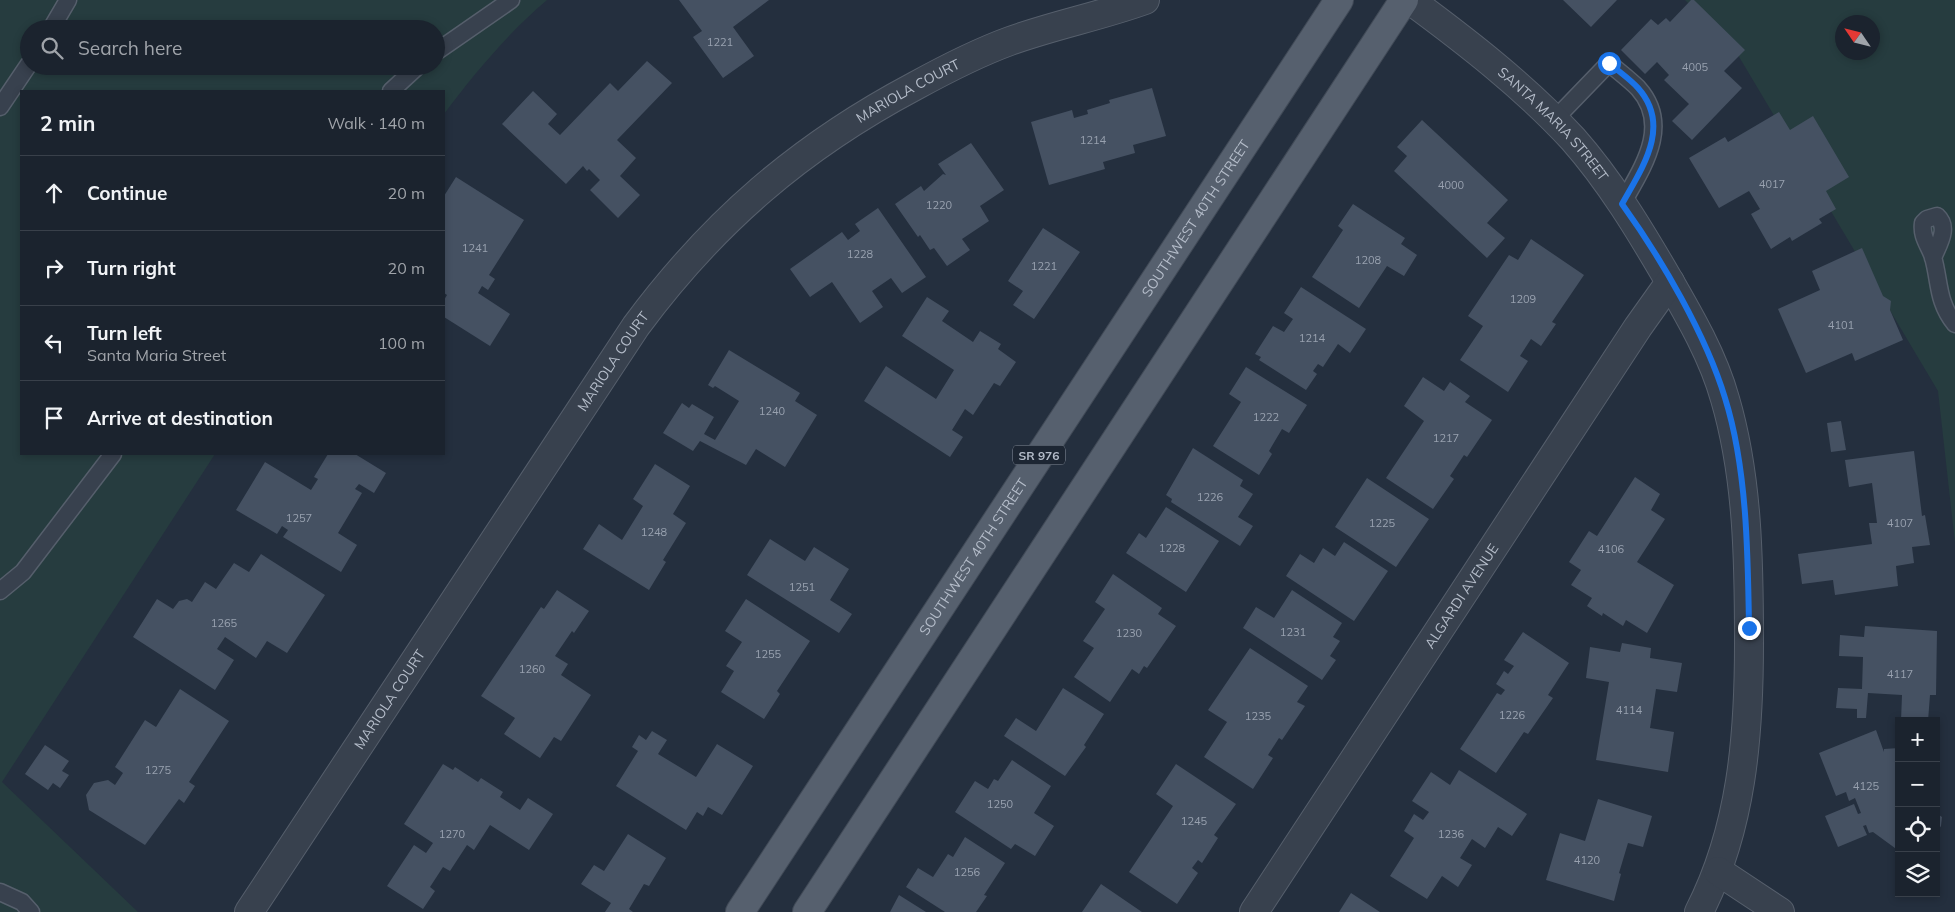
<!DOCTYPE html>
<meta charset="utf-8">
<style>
:root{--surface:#1b232e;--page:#242b36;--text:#f1f3f6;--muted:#a0a4aa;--line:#39404a}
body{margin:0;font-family:Mulish,sans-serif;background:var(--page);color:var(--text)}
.controls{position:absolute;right:15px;bottom:15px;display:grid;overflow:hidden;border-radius:0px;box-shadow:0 2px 8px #0003}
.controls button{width:45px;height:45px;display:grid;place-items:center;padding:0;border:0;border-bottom:1px solid var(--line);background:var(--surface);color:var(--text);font:25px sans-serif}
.compass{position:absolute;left:1835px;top:15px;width:45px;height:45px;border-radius:50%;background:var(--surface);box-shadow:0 2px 8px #0003;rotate:305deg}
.stop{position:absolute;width:15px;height:15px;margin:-11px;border:4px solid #1a73e8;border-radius:50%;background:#fff}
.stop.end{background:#1a73e8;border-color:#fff;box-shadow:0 1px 5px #0008}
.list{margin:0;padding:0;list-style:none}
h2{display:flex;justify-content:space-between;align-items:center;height:65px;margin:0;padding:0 20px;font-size:21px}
h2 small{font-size:16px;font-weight:400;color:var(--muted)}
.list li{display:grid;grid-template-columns:32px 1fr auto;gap:15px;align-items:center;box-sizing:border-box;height:75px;padding:0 20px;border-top:1px solid var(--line)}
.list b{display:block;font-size:19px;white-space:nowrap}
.list p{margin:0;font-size:16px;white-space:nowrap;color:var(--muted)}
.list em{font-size:16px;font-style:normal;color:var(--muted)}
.icon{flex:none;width:28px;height:28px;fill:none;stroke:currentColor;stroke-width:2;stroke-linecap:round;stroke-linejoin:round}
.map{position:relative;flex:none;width:1955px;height:912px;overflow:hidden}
.search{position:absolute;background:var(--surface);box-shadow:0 2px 8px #0003;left:20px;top:20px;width:425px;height:55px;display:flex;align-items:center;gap:12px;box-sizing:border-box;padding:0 18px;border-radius:28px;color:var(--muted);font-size:19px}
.panel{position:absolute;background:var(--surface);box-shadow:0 2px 8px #0003;left:20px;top:90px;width:425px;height:365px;border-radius:0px}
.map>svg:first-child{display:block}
.green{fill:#263c3f;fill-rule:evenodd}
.building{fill:#455162}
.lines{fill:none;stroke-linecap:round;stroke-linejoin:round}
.service-casing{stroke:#565f6c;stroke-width:19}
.minor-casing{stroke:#565f6c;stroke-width:30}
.primary-casing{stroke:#414a57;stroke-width:30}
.service{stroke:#38414e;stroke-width:16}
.minor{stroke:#38414e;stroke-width:28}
.primary{stroke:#56606e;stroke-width:28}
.route{stroke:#1a73e8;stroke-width:6}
.labels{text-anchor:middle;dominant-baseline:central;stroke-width:4;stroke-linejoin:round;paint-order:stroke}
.number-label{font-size:11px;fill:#98a1af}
.shield{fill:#1d2633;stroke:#878f9c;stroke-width:1}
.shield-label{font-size:12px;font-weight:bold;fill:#b4bcc9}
.street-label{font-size:14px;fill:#b4bcc9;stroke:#1d2633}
</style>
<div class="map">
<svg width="1955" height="912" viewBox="0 0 1955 912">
<rect width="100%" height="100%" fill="#242f3e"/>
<path class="green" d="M0,0H547C508,33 474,74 444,114V91H21V454H215L2,782L138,912H0ZM29,29H436V66H29Z
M1685,0H1955V543L1938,391L1735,50ZM1842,22H1872V52H1842Z"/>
<path class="building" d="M679,0H769L733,27L754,56L723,78L693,37L702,31Z
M1563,0H1617L1591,27Z
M1691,0H1694L1745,50L1724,71L1742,88L1692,140L1672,121L1689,104L1664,80L1669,75L1657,62L1645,74L1621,50L1651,19L1658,25L1666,18L1670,22Z
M647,61L672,83L617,140L636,158L620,176L640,195L618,218L590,190L600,180L589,169L587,171L583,166L566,184L502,124L533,91L557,114L548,124L560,135L610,83L618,91Z
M1152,88L1166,136L1133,145L1135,153L1103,162L1105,169L1049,185L1031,122L1072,110L1074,118L1088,114L1087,110L1110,103L1109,100Z
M1779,112L1790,130L1813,116L1849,177L1826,191L1836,209L1819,219L1822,223L1792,241L1790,237L1771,249L1751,214L1760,209L1749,191L1719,208L1689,158L1725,137L1728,142Z
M1422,120L1508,200L1487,223L1505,238L1487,258L1394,171L1407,156L1397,147Z
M971,143L1004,190L980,206L989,221L962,239L970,250L947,266L934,248L930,250L920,235L918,237L895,204L921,186L924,191L943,174L946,175L938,164Z
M456,177L524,220L489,275L495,279L488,290L482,286L478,293L510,314L490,346L444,317V300L447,295L444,293V196Z
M1353,204L1405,238L1401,244L1417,255L1404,276L1387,266L1359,308L1312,277L1343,230L1338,226Z
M878,208L926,277L902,293L891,278L872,291L883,307L860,323L832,282L810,297L790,269L842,232L848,240L860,231L855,224Z
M1043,228L1080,252L1034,319L1013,305L1023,291L1008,281Z
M1531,239L1584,275L1552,322L1556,324L1541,346L1531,339L1520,356L1528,361L1508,392L1460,360L1483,326L1468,316L1509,255L1518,260Z
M1862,248L1883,296L1891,301L1890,310L1903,340L1855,361L1852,353L1806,373L1778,309L1820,290L1812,271Z
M1301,287L1366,329L1350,353L1338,344L1323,367L1318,364L1313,371L1317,374L1306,390L1259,360L1261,357L1255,354L1273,326L1284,332L1293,319L1284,313Z
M927,297L949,311L942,321L973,342L980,331L1001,344L998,349L1016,362L1000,386L994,383L973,415L965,409L952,430L963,437L950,457L864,401L886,366L936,399L954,370L902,336Z
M729,350L800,393L795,401L817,415L785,467L756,449L746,465L700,441L693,451L663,433L682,403L689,408L692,404L714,417L704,434L715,440L739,401L715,386L713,388L708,385Z
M1246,367L1307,405L1289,433L1282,429L1269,451L1272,454L1259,475L1213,446L1241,402L1229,394Z
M1423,377L1444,391L1450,382L1470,396L1465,402L1492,420L1467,457L1464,455L1450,476L1454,479L1433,509L1386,478L1424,421L1404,406Z
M1841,421L1846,450L1831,452L1827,423Z
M1193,448L1243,480L1240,486L1253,494L1238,517L1253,526L1240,546L1171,502L1172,499L1166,495Z
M1914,451L1922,516L1925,515L1930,545L1912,547L1914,563L1896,566L1898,586L1835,595L1833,580L1802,584L1798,554L1872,544L1869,523H1877L1872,483L1849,487L1845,460Z
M328,454H355L386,473L374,493L359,484L355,489L362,493L338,533L357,545L341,572L283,537L288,530L282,526L277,534L236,510L265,462L311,490L318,479L314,477Z
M655,464L690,486L673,514L686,523L663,560L666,562L649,590L583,549L599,524L622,540L643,506L633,499Z
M1635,477L1660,494L1651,510L1665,519L1637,562L1674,585L1647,633L1626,620L1623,626L1603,613L1602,616L1587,606L1592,598L1571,585L1581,570L1569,562L1589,531L1597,536Z
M1367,478L1429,519L1396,567L1335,527Z
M1166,507L1219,541L1186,592L1126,553L1139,533L1146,538Z
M770,539L805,561L814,547L849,569L830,600L852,614L839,633L747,575Z
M1344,542L1388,571L1354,621L1286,576L1300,554L1314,563L1323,548L1335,556Z
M261,554L325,595L287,653L267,641L256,658L225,637L217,649L234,660L215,690L133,637L157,599L173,609L179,601L187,599L192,602L205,582L216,589L234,563L249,572Z
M1113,574L1162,608L1158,614L1176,626L1147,668L1144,666L1139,674L1132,669L1110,702L1074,677L1094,648L1083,641L1105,609L1095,602Z
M557,590L589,611L574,633L572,631L555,656L568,664L561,675L591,695L561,741L554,737L540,758L504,734L515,718L481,696L541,607L544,609Z
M1292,590L1342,623L1333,637L1340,641L1330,656L1336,660L1322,680L1243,628L1256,607L1274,618Z
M746,599L810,641L777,691L780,694L764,719L721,692L734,671L726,666L742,642L725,631Z
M1865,626L1937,631L1936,695H1930L1928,721H1901L1902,695L1868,693L1866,718H1857V709L1836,708L1838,688L1862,689L1863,657L1839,656L1840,635L1864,637Z
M1523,632L1569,663L1548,695L1553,698L1528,734L1524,732L1496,773L1460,749L1497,693L1501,695L1505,690L1496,684L1504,671L1508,674L1514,666L1504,660Z
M1622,643L1651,648L1650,658L1682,663L1677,692L1656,689L1650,728L1674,732L1668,772L1596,760L1609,682L1586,678L1590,647L1620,652Z
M1250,648L1308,686L1297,702L1305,706L1282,740L1279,738L1268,755L1273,758L1253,789L1204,757L1227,722L1208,710Z
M1063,688L1104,714L1084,745L1086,747L1065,776L1004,736L1016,718L1036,731Z
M180,689L229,721L189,782L195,786L184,803L179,799L145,845L89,810L86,795L94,783L108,780L115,785L123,773L115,767L145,720L156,727Z
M1876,730L1884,752V749L1899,748V851L1873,832L1869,833L1866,825L1863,826L1867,835L1838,847L1825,816L1854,804L1858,814L1861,813L1855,798L1849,801L1846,792L1836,796L1819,753Z
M652,731L667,740L658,754L696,777L717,744L753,766L722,815L708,807L703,816L697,812L686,830L616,786L638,751L632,747L639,735L646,740Z
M45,745L69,761L62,771L69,775L60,788L53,783L48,790L25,774Z
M1012,760L1051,786L1034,813L1054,826L1035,856L1015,844L1011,849L955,812L975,781L988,789L994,779L998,781Z
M443,764L453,770L455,767L478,782L481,778L503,792L500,797L520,810L528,798L553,814L529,850L490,825L474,850L467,845L450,871L443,867L430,887L435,891L423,909L387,886L414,845L426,853L433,843L404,824Z
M1176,764L1236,804L1214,835L1218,838L1202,863L1198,860L1192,868L1198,873L1177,904L1129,872L1173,806L1156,794Z
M1459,770L1527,814L1512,836L1498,827L1485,848L1472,839L1460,858L1472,865L1458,887L1442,876L1427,899L1390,876L1414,838L1404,831L1414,814L1423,820L1429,812L1412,801L1431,772L1450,785Z
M1598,799L1652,816L1643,847L1628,843L1619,873L1621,874L1614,901L1546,880L1560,833L1585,841Z
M1936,813L1942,817L1941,826L1936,833Z
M628,834L666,858L649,886L644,884L629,909L633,912H605L611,903L581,884L594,865L604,871Z
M965,837L1005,863L984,895L987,896L976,912H945L906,887L918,868L933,877L948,854L953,857Z
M1101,884L1142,912H1082Z
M1351,893L1380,912H1339Z
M899,895L926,912H890Z"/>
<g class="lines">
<defs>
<path id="service" d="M51,29L68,0
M436,52L511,0
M391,91L418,66
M0,107L29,64
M1554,120L1609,63C1618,71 1629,79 1638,88C1672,126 1642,168 1622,204
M1933,258C1938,245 1950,228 1937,216L1927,219L1923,223C1921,237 1929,245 1933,257C1940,282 1937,302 1955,324
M0,591L23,572L113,454
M0,892L22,902L31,912"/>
<g id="minor">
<path id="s1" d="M1410,0C1467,42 1525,87 1573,139C1610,181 1639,229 1667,277C1689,315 1713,356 1725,399C1748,477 1749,562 1749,643C1749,736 1742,828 1699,912"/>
<path d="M1718,871L1780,912"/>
<path id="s2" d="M249,912L636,326C713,222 800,147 915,86C946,69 977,53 1010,41C1054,25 1101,16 1145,0"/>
<path id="s3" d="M1254,912L1638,327L1670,282"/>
</g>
<g id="primary">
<path id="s4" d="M740,912L1339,0"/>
<path d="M807,912L1404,0"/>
</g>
</defs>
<use href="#service" class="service-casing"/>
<use href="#minor" class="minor-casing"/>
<use href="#primary" class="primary-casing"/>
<use href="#service" class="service"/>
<use href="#minor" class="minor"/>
<use href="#primary" class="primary"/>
</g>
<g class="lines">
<path class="route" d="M1609,63C1618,71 1630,79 1638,88C1672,126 1642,168 1622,204C1661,258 1706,335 1725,398C1747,468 1748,555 1749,628"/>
</g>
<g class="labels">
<g class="number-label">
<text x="720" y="42">1221</text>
<text x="1695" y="67">4005</text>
<text x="1093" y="140">1214</text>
<text x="1772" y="184">4017</text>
<text x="1451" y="185">4000</text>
<text x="939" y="205">1220</text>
<text x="475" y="248">1241</text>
<text x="860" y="254">1228</text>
<text x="1368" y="260">1208</text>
<text x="1044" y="266">1221</text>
<text x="1523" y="299">1209</text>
<text x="1841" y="325">4101</text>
<text x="1312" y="338">1214</text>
<text x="772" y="411">1240</text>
<text x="1266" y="417">1222</text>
<text x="1446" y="438">1217</text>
<text x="1210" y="497">1226</text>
<text x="299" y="518">1257</text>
<text x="1382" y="523">1225</text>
<text x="1900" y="523">4107</text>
<text x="654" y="532">1248</text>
<text x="1172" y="548">1228</text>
<text x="1611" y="549">4106</text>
<text x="802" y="587">1251</text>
<text x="224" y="623">1265</text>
<text x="1293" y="632">1231</text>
<text x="1129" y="633">1230</text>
<text x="768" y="654">1255</text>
<text x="532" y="669">1260</text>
<text x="1900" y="674">4117</text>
<text x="1629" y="710">4114</text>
<text x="1512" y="715">1226</text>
<text x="1258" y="716">1235</text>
<text x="158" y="770">1275</text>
<text x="1866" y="786">4125</text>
<text x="1000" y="804">1250</text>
<text x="1194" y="821">1245</text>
<text x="452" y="834">1270</text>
<text x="1451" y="834">1236</text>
<text x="1587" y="860">4120</text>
<text x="967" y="872">1256</text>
</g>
<rect class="shield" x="1013" y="445.5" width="52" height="19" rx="4"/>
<g class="shield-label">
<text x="1039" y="455">SR 976</text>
</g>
<g class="street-label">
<text stroke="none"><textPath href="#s2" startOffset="1065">MARIOLA COURT</textPath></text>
<text stroke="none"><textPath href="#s1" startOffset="190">SANTA MARIA STREET</textPath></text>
<text stroke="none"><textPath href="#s4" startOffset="830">SOUTHWEST 40TH STREET</textPath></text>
<text stroke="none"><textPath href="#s2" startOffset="660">MARIOLA COURT</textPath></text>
<text stroke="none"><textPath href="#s4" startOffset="425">SOUTHWEST 40TH STREET</textPath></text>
<text stroke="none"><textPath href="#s3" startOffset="378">ALGARDI AVENUE</textPath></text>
<text stroke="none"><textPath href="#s2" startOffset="255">MARIOLA COURT</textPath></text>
</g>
</g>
</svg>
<div class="controls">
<button>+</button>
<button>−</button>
<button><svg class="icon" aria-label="locate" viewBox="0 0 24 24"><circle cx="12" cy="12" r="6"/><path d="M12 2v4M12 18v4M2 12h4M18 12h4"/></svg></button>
<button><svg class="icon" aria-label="layers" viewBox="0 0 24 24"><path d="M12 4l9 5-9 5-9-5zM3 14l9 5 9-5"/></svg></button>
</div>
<svg class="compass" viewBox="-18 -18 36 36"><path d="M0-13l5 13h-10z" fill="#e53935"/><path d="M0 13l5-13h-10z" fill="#a0a4aa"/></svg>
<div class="stop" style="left:1609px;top:63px"></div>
<div class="stop end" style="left:1749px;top:628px"></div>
<div class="search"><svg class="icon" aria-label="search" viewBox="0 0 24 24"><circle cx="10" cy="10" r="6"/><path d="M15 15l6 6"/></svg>Search here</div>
<section class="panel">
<h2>2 min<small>Walk · 140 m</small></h2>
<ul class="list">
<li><svg class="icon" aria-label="ahead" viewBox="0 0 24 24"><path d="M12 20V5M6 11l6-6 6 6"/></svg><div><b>Continue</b></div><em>20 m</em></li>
<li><svg class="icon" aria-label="right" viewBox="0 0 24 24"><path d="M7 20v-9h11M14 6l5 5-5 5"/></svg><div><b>Turn right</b></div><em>20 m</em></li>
<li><svg class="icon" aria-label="left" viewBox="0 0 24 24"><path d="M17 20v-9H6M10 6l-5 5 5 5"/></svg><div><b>Turn left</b><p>Santa Maria Street</p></div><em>100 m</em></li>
<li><svg class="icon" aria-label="arrive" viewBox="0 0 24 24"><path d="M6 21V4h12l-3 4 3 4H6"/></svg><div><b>Arrive at destination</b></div></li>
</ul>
</section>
</div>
